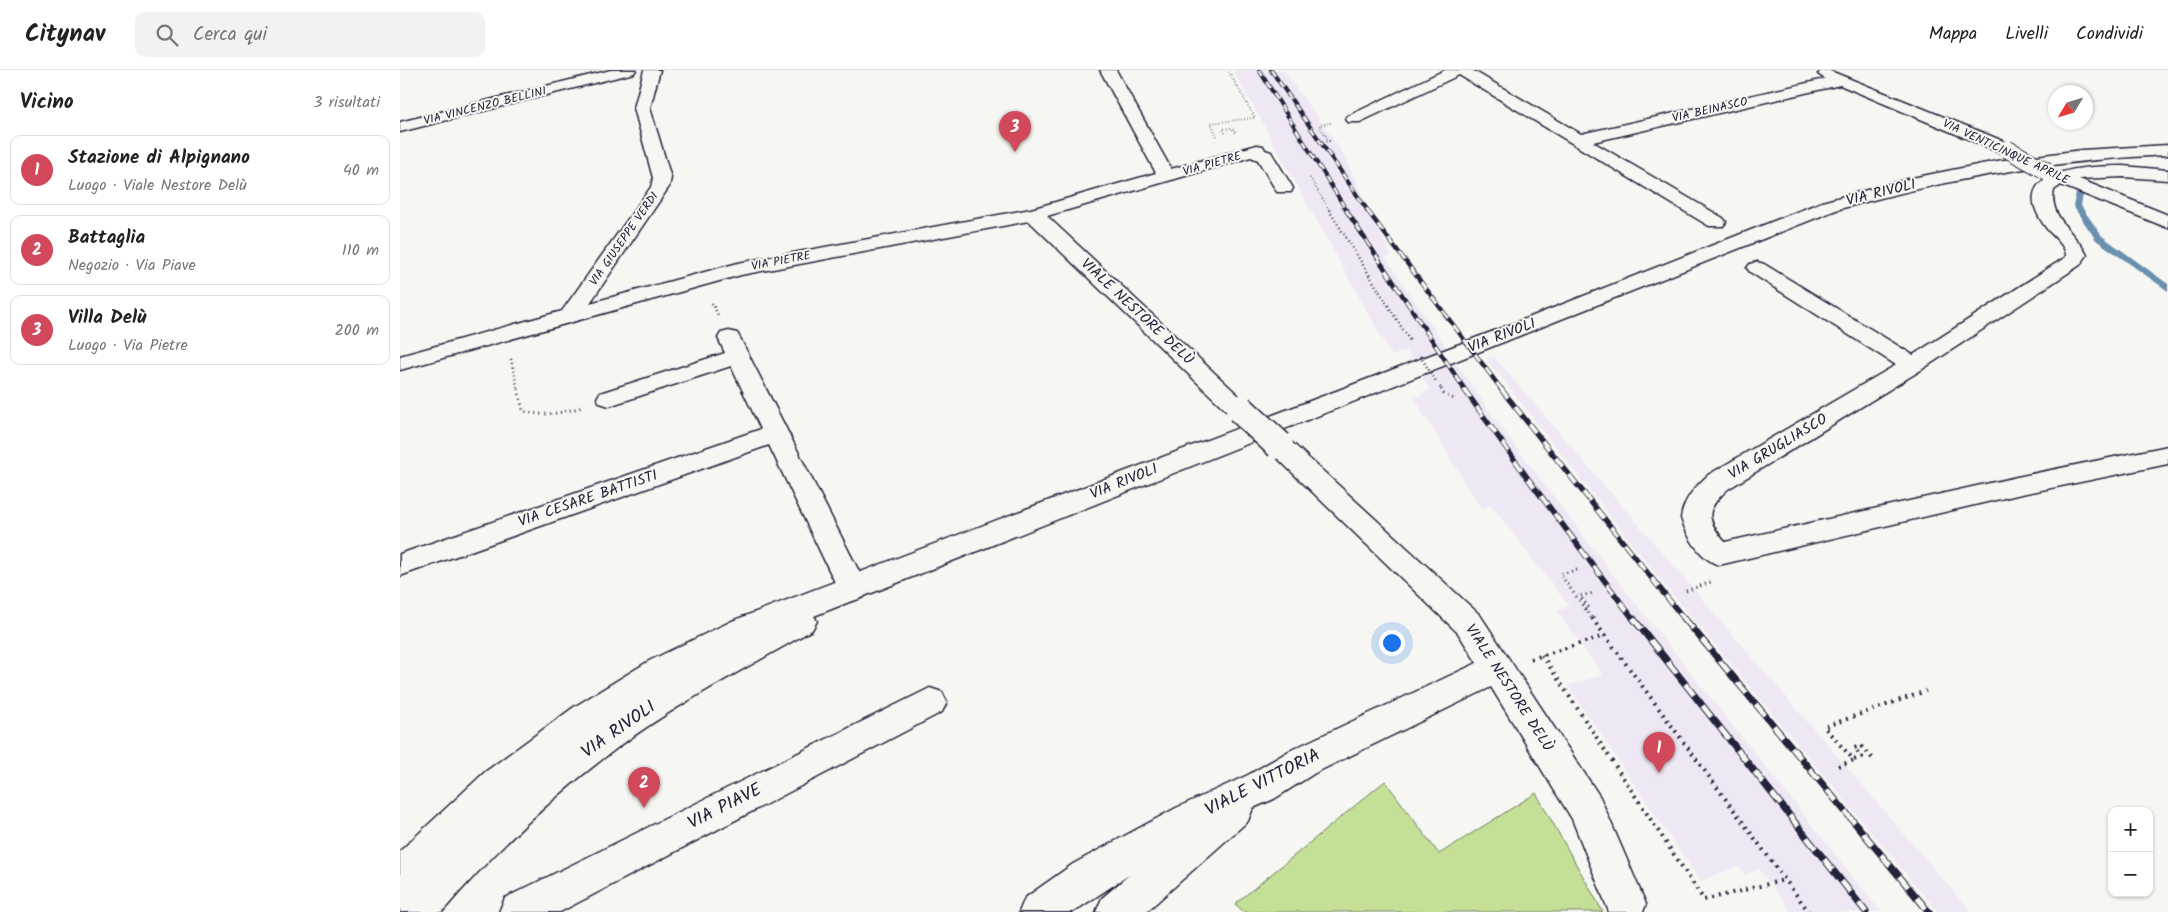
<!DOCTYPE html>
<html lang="it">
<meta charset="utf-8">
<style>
:root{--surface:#fff;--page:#f2f2f2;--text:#222;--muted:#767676;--line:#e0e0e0;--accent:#d1495b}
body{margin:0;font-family:Kalam,sans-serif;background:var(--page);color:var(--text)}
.controls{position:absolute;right:15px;bottom:15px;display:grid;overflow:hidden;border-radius:10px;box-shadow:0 1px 4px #0004}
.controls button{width:45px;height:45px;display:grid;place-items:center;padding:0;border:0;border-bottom:1px solid var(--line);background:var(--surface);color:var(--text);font:25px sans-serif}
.compass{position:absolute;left:1648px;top:15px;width:45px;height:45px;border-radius:50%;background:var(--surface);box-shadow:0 1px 4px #0004;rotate:232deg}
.you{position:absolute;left:991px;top:572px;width:18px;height:18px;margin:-12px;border:4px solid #fff;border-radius:50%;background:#1a73e8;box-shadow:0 0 0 8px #1a73e833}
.badge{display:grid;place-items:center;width:32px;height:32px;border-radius:50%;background:var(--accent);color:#fff;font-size:16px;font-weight:700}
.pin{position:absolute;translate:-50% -41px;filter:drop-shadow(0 1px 2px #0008)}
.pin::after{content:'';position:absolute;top:26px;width:18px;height:15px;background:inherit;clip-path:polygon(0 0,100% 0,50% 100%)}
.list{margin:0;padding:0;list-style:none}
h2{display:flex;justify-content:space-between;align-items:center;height:65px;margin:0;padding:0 20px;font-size:21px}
h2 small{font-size:16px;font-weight:400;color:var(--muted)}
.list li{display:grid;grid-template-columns:32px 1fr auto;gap:15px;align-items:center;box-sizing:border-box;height:70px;margin:0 10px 10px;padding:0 10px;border:1px solid var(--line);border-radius:10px}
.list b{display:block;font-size:19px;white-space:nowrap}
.list p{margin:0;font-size:16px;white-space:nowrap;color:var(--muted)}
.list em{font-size:16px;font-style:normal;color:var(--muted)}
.icon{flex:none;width:28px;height:28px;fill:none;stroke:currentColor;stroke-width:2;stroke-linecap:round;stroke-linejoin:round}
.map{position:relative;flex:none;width:1768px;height:842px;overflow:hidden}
header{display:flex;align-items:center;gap:30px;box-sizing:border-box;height:70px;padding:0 25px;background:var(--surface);border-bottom:1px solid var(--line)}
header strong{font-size:24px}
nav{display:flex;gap:28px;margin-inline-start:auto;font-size:18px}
.search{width:350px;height:45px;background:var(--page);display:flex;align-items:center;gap:12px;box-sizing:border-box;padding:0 18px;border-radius:10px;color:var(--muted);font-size:19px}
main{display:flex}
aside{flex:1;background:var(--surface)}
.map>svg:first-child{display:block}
.built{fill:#efe8f4}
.green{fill:#c4df96;stroke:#738068}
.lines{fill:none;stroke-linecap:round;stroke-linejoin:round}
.stream{fill:#6b90af;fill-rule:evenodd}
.street-casing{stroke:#22223b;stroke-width:3}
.secondary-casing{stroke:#22223b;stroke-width:3}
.path-far3{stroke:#22223b;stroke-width:2;stroke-dasharray:0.5 2.5;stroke-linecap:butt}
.path-far2{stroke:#22223b;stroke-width:2.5;stroke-dasharray:1 3;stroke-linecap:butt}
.path-far1{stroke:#22223b;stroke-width:3;stroke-dasharray:1 4;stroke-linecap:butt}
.path{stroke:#22223b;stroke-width:4;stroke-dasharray:2 5;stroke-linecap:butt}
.street{fill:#f6f6f2;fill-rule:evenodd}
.secondary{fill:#f6f6f2;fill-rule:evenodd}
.rail-far3-casing{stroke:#22223b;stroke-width:4}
.rail-far2-casing{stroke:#22223b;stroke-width:4.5}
.rail-far1-casing{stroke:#22223b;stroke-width:5.5}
.rail-casing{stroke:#22223b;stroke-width:7}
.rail-far3{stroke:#f6f6f2;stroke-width:2.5;stroke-dasharray:7;stroke-linecap:butt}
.rail-far2{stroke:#f6f6f2;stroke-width:3;stroke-dasharray:9;stroke-linecap:butt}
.rail-far1{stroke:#f6f6f2;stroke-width:4;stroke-dasharray:11;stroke-linecap:butt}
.rail{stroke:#f6f6f2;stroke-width:5;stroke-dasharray:14;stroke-linecap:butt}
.street-bridge-far1-casing{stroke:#22223b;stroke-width:19;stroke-linecap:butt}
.street-bridge-casing{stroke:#22223b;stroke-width:31;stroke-linecap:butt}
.path-bridge{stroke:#22223b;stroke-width:2.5;stroke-dasharray:1 3;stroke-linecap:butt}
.street-bridge-far1{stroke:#f6f6f2;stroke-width:17}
.street-bridge{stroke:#f6f6f2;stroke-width:28}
.labels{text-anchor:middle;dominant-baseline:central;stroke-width:4;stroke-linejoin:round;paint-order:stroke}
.far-street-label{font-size:12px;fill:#22223b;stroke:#f6f6f2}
.street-label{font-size:15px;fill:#22223b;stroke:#f6f6f2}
.near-street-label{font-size:18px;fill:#22223b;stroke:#f6f6f2}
</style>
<header>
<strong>Citynav</strong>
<div class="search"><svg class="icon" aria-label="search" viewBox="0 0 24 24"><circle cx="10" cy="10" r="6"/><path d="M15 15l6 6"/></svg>Cerca qui</div>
<nav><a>Mappa</a><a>Livelli</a><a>Condividi</a></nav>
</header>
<main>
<aside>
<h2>Vicino<small>3 risultati</small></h2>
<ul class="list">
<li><span class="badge">1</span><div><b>Stazione di Alpignano</b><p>Luogo · Viale Nestore Delù</p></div><em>40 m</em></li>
<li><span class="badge">2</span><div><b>Battaglia</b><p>Negozio · Via Piave</p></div><em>110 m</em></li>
<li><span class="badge">3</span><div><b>Villa Delù</b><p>Luogo · Via Pietre</p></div><em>200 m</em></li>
</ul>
</aside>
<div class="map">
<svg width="1768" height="842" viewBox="0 0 1768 842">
<rect width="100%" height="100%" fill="#f6f6f2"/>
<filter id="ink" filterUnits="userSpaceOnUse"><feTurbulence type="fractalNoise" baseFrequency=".02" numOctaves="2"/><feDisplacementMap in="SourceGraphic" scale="10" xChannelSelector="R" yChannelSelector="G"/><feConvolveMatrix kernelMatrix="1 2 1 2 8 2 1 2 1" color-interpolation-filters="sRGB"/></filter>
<g filter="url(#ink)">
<path class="built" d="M833,0H883L941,80L991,186L985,187L1091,344L1217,510L1481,842H1392L1359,799L1345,805L1338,796L1300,811L1168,616L1203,605L1157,541L1169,536L1091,435L1081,439L1014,328L1030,320L1007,280L992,286Z
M1085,287L1095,288L1571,842H1538L1259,508Z"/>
<path class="green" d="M985,711L1039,784L1136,723L1203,842H844L835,834Z"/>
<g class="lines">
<path class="stream" d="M1676,123L1683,125L1681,136L1702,166L1768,214V221L1696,170L1673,136Z"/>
<defs>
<path id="street" d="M211,0H236L234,3L0,62V52Z
M244,0H260L250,38L271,108L269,117L190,233L338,193L631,139L756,103L700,0H716L771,99L857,75L863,76L865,80L871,82L893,118L891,122H877L858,90L851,87L647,146L853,339L849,345L840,347L831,345L629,151L341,205L0,300V286L162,241L251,117L253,108L234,38Z
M1045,0H1072L1181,64L1425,9L1418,4L1421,1L1428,0L1613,75L1616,79L1613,83H1601L1440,15L1193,72L1323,148L1326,152L1323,156H1309L1059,5L960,52H948L946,49L948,46Z
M1723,96L1768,100V110L1723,107L1679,109L1768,145V158L1661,115L1654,120C1648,147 1676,163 1687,185L1680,195L1521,300L1328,419C1305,440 1305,448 1325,472L1617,407L1768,376V394L1617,425L1319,495C1300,489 1287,466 1281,448C1283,430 1295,417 1308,405L1496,295L1350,202L1347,198L1350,194L1357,192L1364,194L1513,285L1666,187C1667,177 1654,167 1647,159C1601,99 1685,96 1723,96Z
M329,261L337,263L340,268L468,519L464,527L453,531L442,527L369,375L0,506V484L361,359L331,296L209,336L200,333L197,328L200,323L325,283L318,268L321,263Z
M879,366L888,369L1080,545L1200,727L1246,834L1243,842H1209L1172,749L1091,617L915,703L874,729L853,738L848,751L746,842H696L702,828L729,805L673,842H619L625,828L673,794L776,738L848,705L889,681L1077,593L1058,563L870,381L866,375L870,369Z
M530,618L542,622L547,632L542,642L160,842H99L105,828Z"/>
<path id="secondary" d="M1768,75V85C1654,90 1545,109 1436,140L414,546L417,551L412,560C347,598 277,633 217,678C153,726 94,781 42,842H0V781L85,702L174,637L249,591L332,551L1133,246L1422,132L1512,108L1597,91L1682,80Z"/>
</defs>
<use href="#street" class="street-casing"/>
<use href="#secondary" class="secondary-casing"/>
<path class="path-far3" d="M825,63L823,59L832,58L835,62
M817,66L811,53L855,48L828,0
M920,72L929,71L919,55L931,53
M910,108L930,141"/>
<path class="path-far2" d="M929,140L1010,271
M312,233L318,245
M111,289L118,320
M1040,317L1042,320"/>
<path class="path-far1" d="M118,319L123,341C144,347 161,343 182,337
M1041,319L1044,324L1056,330
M1177,500L1160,504L1193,550
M1286,521L1311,512
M1185,539L1189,538L1180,526L1194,523"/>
<path class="path" d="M1192,548L1409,842
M1142,585L1304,830L1384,810
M1131,589L1204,566
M1472,688L1461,676L1454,678L1462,687L1454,690L1424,657L1526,621
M1438,696L1454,690"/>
<use href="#street" class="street"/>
<use href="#secondary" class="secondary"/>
<defs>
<path id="rail-far3" d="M859,0L947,141
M871,0L968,141"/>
<path id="rail-far2" d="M946,140L1065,320
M967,140L1102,320"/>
<path id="rail-far1" d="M1064,319L1129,410L1234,550
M1101,319L1285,550"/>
<path id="rail" d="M1233,548L1466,842
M1284,548L1529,842"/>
</defs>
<use href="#rail-far3" class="rail-far3-casing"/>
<use href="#rail-far2" class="rail-far2-casing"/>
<use href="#rail-far1" class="rail-far1-casing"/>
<use href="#rail" class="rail-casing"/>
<use href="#rail-far3" class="rail-far3"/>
<use href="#rail-far2" class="rail-far2"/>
<use href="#rail-far1" class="rail-far1"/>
<use href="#rail" class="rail"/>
<defs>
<path id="street-bridge-far1" d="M1607,79L1647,101"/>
<path id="street-bridge" d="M840,339L879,375"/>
</defs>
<use href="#street-bridge-far1" class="street-bridge-far1-casing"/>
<use href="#street-bridge" class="street-bridge-casing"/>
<path class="path-bridge" d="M1020,286L1037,313"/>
<use href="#street-bridge-far1" class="street-bridge-far1"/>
<use href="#street-bridge" class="street-bridge"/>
</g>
</g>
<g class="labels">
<g class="far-street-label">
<text transform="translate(85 36) rotate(-14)">VIA VINCENZO BELLINI</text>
<text transform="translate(1310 40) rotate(-13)">VIA BEINASCO</text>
<text transform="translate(1606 82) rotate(25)">VIA VENTICINQUE APRILE</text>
<text transform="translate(812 94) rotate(-16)">VIA PIETRE</text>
<text transform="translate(224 169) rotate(-55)">VIA GIUSEPPE VERDI</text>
<text transform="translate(381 191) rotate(-11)">VIA PIETRE</text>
</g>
<g class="street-label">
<text transform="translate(1481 123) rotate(-14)">VIA RIVOLI</text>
<text transform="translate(737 242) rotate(43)">VIALE NESTORE DELÙ</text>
<text transform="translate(1102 266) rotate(-21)">VIA RIVOLI</text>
<text transform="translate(1378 377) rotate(-31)">VIA GRUGLIASCO</text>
<text transform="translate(724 412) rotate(-22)">VIA RIVOLI</text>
<text transform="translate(188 429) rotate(-19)">VIA CESARE BATTISTI</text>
<text transform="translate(1109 618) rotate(57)">VIALE NESTORE DELÙ</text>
</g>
<g class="near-street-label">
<text transform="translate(219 660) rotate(-35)">VIA RIVOLI</text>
<text transform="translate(863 713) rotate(-27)">VIALE VITTORIA</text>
<text transform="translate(325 737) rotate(-27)">VIA PIAVE</text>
</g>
</g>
</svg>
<div class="controls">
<button>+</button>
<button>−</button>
</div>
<svg class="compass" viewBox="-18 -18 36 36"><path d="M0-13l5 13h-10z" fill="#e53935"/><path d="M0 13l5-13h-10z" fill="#767676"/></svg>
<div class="you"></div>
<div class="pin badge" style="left:1259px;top:703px">1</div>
<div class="pin badge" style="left:244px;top:738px">2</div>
<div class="pin badge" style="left:615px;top:82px">3</div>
</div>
</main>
